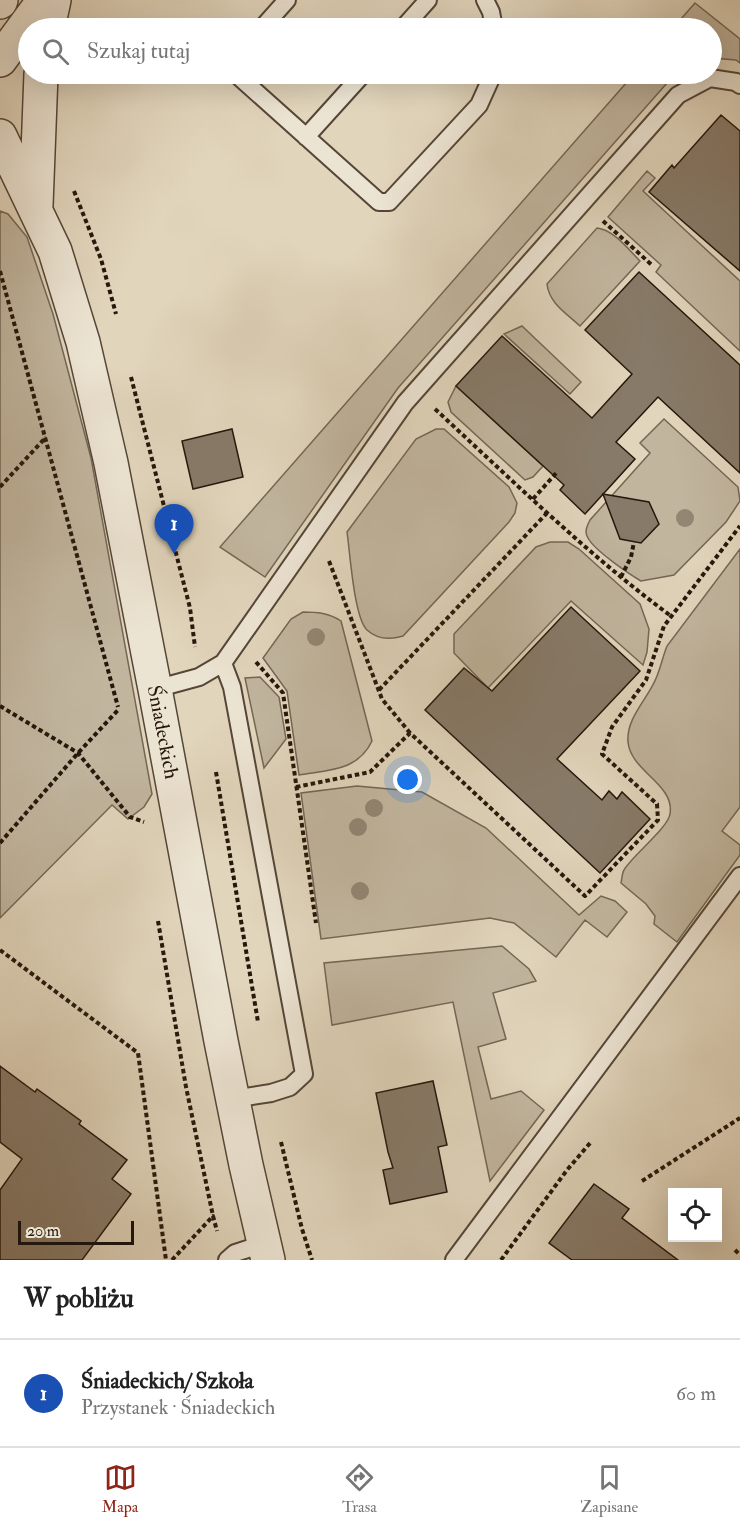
<!DOCTYPE html>
<html lang="pl">
<meta charset="utf-8">
<style>
:root{--surface:#fff;--page:#f6f6f6;--text:#222;--muted:#767676;--line:#e0e0e0;--accent:#8f2418}
body{margin:0;font-family:"IM FELL Double Pica",serif;background:var(--page);color:var(--text)}
.controls{position:absolute;right:18px;bottom:18px;display:grid;overflow:hidden;border-radius:0px;box-shadow:0 6px 24px #0002}
.controls button{width:54px;height:54px;display:grid;place-items:center;padding:0;border:0;border-bottom:2px solid var(--line);background:var(--surface);color:var(--text);font:30px sans-serif}
.scale{position:absolute;left:18px;bottom:15px;width:116px;box-sizing:border-box;padding-left:6px;border:3px solid #26170c;border-top:0;font-size:16px;line-height:21px;white-space:nowrap;color:#26170c;-webkit-text-stroke:4px #ece4d3;paint-order:stroke}
.you{position:absolute;left:408px;top:780px;width:21px;height:21px;margin:-15px;border:4px solid #fff;border-radius:50%;background:#1a73e8;box-shadow:0 0 0 9px #1a73e833}
.badge{display:grid;place-items:center;width:39px;height:39px;border-radius:50%;background:var(--accent);color:#fff;font-size:20px;font-weight:700}
.pin{position:absolute;translate:-50% -50px;filter:drop-shadow(0 2px 3px #0008)}
.pin::after{content:'';position:absolute;top:32px;width:21px;height:18px;background:inherit;clip-path:polygon(0 0,100% 0,50% 100%)}
.list{margin:0;padding:0;list-style:none}
h2{display:flex;justify-content:space-between;align-items:center;height:78px;margin:0;padding:0 24px;font-size:26px}
h2 small{font-size:20px;font-weight:400;color:var(--muted)}
.list li{display:grid;grid-template-columns:39px 1fr auto;gap:18px;align-items:center;box-sizing:border-box;height:108px;padding:0 24px;border-top:2px solid var(--line)}
.list b{display:block;font-size:22px;white-space:nowrap}
.list p{margin:0;font-size:20px;white-space:nowrap;color:var(--muted)}
.list em{font-size:20px;font-style:normal;color:var(--muted)}
.icon{flex:none;width:33px;height:33px;fill:none;stroke:currentColor;stroke-width:2;stroke-linecap:round;stroke-linejoin:round}
.map{position:relative;flex:none;width:740px;height:1260px;overflow:hidden}
.search{position:absolute;background:var(--surface);box-shadow:0 6px 24px #0002;left:18px;right:18px;top:18px;height:66px;display:flex;align-items:center;gap:15px;box-sizing:border-box;padding:0 21px;border-radius:33px;color:var(--muted);font-size:22px}
.sheet{height:186px;background:var(--surface)}
nav{display:flex;justify-content:space-around;align-items:center;box-sizing:border-box;height:84px;border-top:2px solid var(--line);background:var(--surface);font-size:16px;color:var(--muted)}
nav a{display:grid;justify-items:center;gap:3px}
nav .on{color:var(--accent)}
.map>svg:first-child{display:block}
.green{fill:#c1b59e;stroke:#746655;stroke-width:1.5}
.building{fill:#877a68;stroke:#26170c;stroke-width:1.5}
.lines{fill:none;stroke-linecap:round;stroke-linejoin:round}
.service-casing{stroke:#554638;stroke-width:20}
.minor-casing{stroke:#554638;stroke-width:36}
.tertiary-casing{stroke:#554638;stroke-width:36}
.path{stroke:#26170c;stroke-width:4;stroke-dasharray:4.5 3;stroke-linecap:butt}
.service{stroke:#ece4d3;stroke-width:16}
.minor{stroke:#ece4d3;stroke-width:33}
.tertiary{stroke:#ece4d3;stroke-width:33}
.tree{fill:#938673}
.labels{text-anchor:middle;dominant-baseline:central;stroke-width:6;stroke-linejoin:round;paint-order:stroke}
.street-label{font-size:20px;fill:#26170c;stroke:#ece4d3}
</style>
<div class="map">
<svg width="740" height="1260" viewBox="0 0 740 1260">
<rect width="100%" height="100%" fill="#e1d5bc"/>
<filter id="stains"><feTurbulence type="fractalNoise" baseFrequency=".00333" numOctaves="4"/><feColorMatrix values="0 0 0 0 .2 0 0 0 0 .09 0 0 0 0 .02 0 0 0 .5 -.17"/></filter>
<radialGradient id="worn" r=".72"><stop offset=".6" stop-color="#630" stop-opacity="0"/><stop offset="1" stop-color="#630" stop-opacity=".3"/></radialGradient>
<path class="green" d="M695,3L740,39V63L736,60L712,58V28H673Z
M634,74H675L398,388L265,577L220,547Z
M647,171L655,178L643,191L740,281V351L656,272L661,265L608,217Z
M0,211L8,214L27,237L53,314L91,458L152,794L144,807L128,819L112,805L0,918Z
M597,228C614,230 628,249 640,261L580,326C566,313 549,303 547,284Z
M522,326L581,382L570,394L504,334Z
M456,386L543,466L533,477L525,480L451,412L448,402Z
M664,419L738,487L740,501L726,522L674,575L641,581C629,574 594,550 588,538C584,532 587,526 590,520L650,453L640,443Z
M436,429H444L509,487L517,503L515,513L509,522L403,636C390,640 378,640 367,630C354,618 350,552 347,532L416,439Z
M550,542H568L579,549L640,604L649,629L647,652L643,665L571,601L488,688L454,653V634L536,547Z
M740,549V807L722,831L740,845V855L677,942L654,924L655,916L646,904L621,883C622,879 622,873 624,870C633,855 668,828 670,814C675,784 631,772 628,742C626,717 649,698 657,676C661,666 663,656 667,646Z
M303,612C317,612 329,613 341,621L372,741C358,771 328,770 299,775L287,691L263,658L291,619Z
M260,677L279,697L286,739L264,768L245,678Z
M357,786L422,792L486,828L579,915L601,896L615,901L627,912L607,937L585,920L556,957L514,923L490,918L321,939L301,793Z
M502,946L529,969L536,981L493,993L506,1039L478,1047L491,1099L521,1091L544,1110L490,1181L453,1002L332,1025L324,963Z"/>
<path class="building" d="M721,115L740,131V271L649,192L672,165L674,168Z
M639,272L740,365V473L658,397L616,442L635,459L585,514L560,490L564,485L456,386L502,336L592,418L632,374L585,330Z
M232,429L243,477L193,489L182,441Z
M603,494L649,502L659,524L641,543L620,539Z
M571,607L640,671L557,759L602,800L609,791L617,799L622,792L650,819L600,873L425,710L464,668L492,691Z
M0,1066L35,1092L37,1089L81,1121L79,1124L127,1160L112,1179L131,1194L82,1260H0V1190L22,1159L0,1142Z
M433,1081L447,1145L438,1147L447,1192L390,1204L383,1170L393,1168L388,1152L376,1093Z
M594,1184L629,1209L622,1218L678,1260H572L549,1243Z"/>
<g class="lines">
<defs>
<path id="service" d="M485,0L491,12L494,28
M262,28L287,0
M403,28L428,0
M236,74L379,202H389L479,105L493,74
M306,137L363,74
M223,663L232,687L304,1074L290,1087L271,1093L233,1099
M155,689L199,677L223,663L405,403L678,95L710,78L736,82L740,85
M227,1260L235,1253L263,1244
M454,1260L740,876"/>
<path id="minor" d="M48,28L54,0
M0,136L55,251L83,342L111,463L155,689L221,1041L246,1165L268,1260
M36,205L41,74"/>
<path id="tertiary" d="M0,2L1,0
M0,60L44,0"/>
</defs>
<use href="#service" class="service-casing"/>
<use href="#minor" class="minor-casing"/>
<use href="#tertiary" class="tertiary-casing"/>
<path class="path" d="M74,191L101,259L116,314
M603,221L653,266
M0,271L118,707
M131,377L190,608L195,647
M435,409C512,480 587,554 671,616
M0,487L46,437
M533,499L558,471
M329,561L382,699L410,733
M621,577L631,557L634,542
M256,662L283,693L316,923
M379,690L547,513
M0,706L78,753L130,817L144,822
M216,772L258,1022
M296,787L370,772L410,733L585,896L658,820L657,804L602,754L612,727L646,680L664,626L740,526
M0,843L78,753L119,709
M158,921L186,1087L213,1216
M0,950L138,1053L166,1260
M281,1142L302,1229L312,1260
M642,1181L740,1118
M735,1250L740,1255
M172,1260L213,1216L217,1231
M501,1260L567,1170L591,1142"/>
<use href="#service" class="service"/>
<use href="#minor" class="minor"/>
<use href="#tertiary" class="tertiary"/>
</g>
<g class="tree">
<circle cx="685" cy="518" r="9"/>
<circle cx="316" cy="637" r="9"/>
<circle cx="374" cy="808" r="9"/>
<circle cx="358" cy="827" r="9"/>
<circle cx="360" cy="891" r="9"/>
</g>
<g class="labels">
<g class="street-label">
<text transform="translate(163 732) rotate(79)">Śniadeckich</text>
</g>
</g>
<rect width="100%" height="100%" filter="url(#stains)"/>
<rect width="100%" height="100%" fill="url(#worn)"/>
</svg>
<div class="controls">
<button><svg class="icon" aria-label="locate" viewBox="0 0 24 24"><circle cx="12" cy="12" r="6"/><path d="M12 2v4M12 18v4M2 12h4M18 12h4"/></svg></button>
</div>
<div class="scale">20 m</div>
<div class="you"></div>
<div class="pin badge" style="left:174px;top:554px;background:#1a4fb4">1</div>
<div class="search"><svg class="icon" aria-label="search" viewBox="0 0 24 24"><circle cx="10" cy="10" r="6"/><path d="M15 15l6 6"/></svg>Szukaj tutaj</div>
</div>
<section class="sheet">
<h2>W pobliżu<small></small></h2>
<ul class="list">
<li><span class="badge" style="background:#1a4fb4">1</span><div><b>Śniadeckich/ Szkoła</b><p>Przystanek · Śniadeckich</p></div><em>60 m</em></li>
</ul>
</section>
<nav>
<a class="on"><svg class="icon" aria-label="map" viewBox="0 0 24 24"><path d="M3 6l6-2 6 2 6-2v14l-6 2-6-2-6 2zM9 4v14M15 6v14"/></svg>Mapa</a>
<a><svg class="icon" aria-label="directions" viewBox="0 0 24 24"><path d="M12 3l9 9-9 9-9-9zM9 14v-3h6M13 9l2 2-2 2"/></svg>Trasa</a>
<a><svg class="icon" aria-label="saved" viewBox="0 0 24 24"><path d="M7 4h10v16l-5-4-5 4z"/></svg>Zapisane</a>
</nav>
